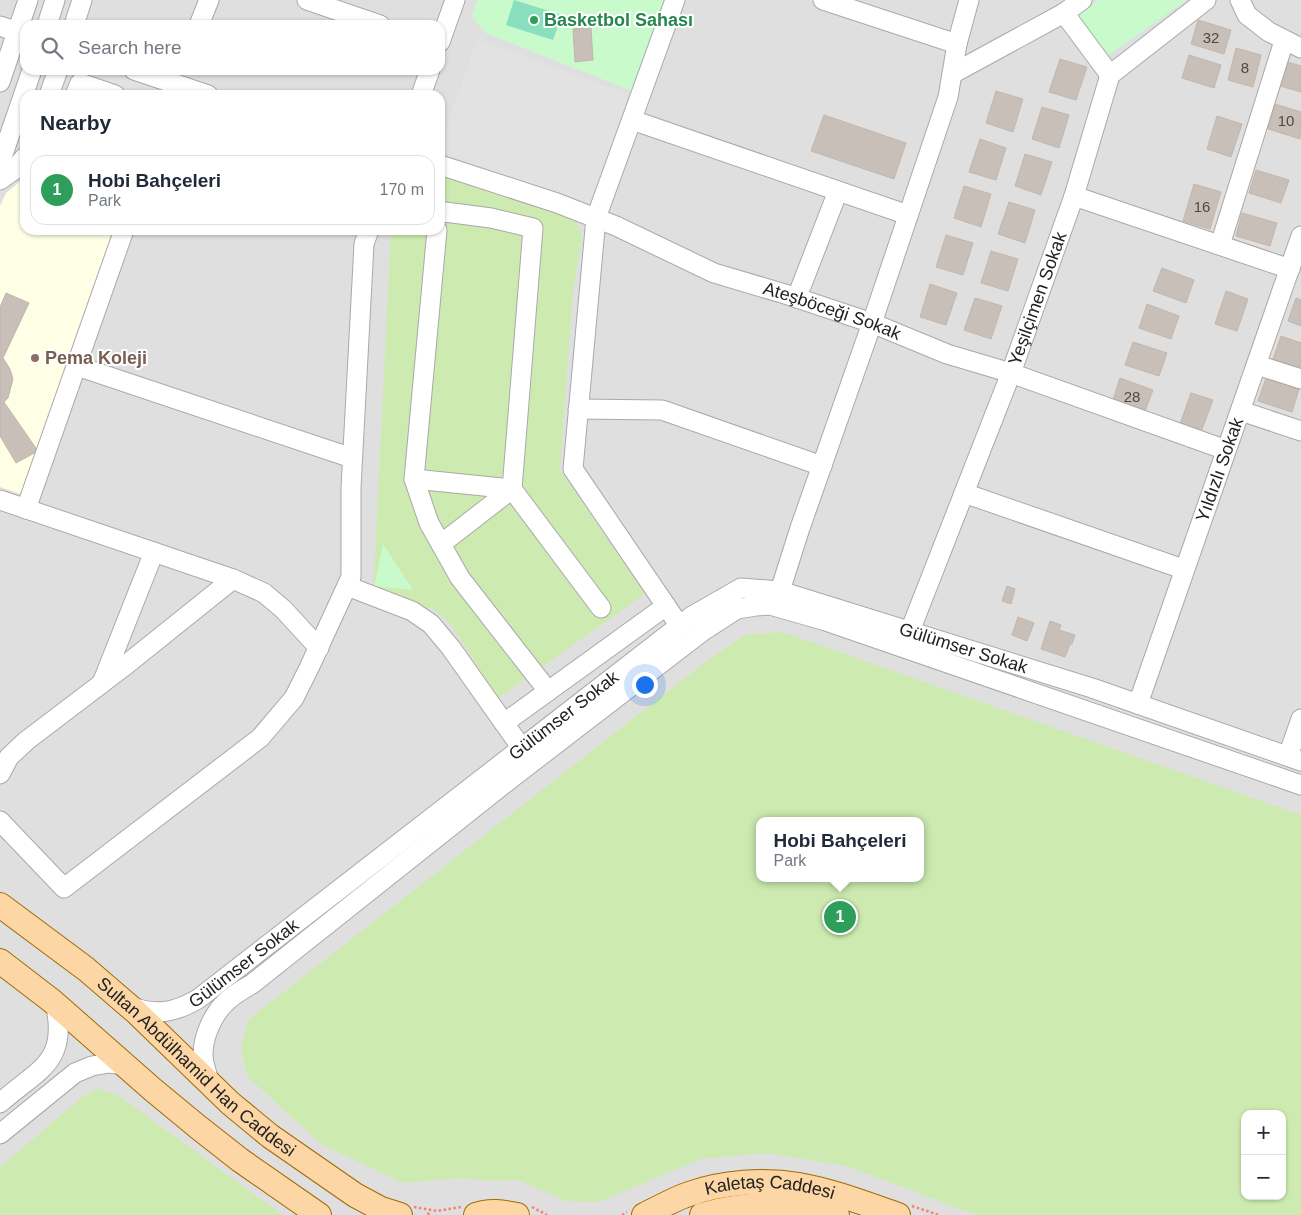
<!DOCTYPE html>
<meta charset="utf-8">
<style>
:root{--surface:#fff;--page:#f6f6f7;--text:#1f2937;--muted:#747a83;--line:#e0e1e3;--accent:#111827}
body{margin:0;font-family:Helvetica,sans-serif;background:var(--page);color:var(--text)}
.controls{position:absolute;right:15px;bottom:15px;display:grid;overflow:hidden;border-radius:10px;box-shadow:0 1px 4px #0004}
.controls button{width:45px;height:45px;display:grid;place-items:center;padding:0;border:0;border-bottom:1px solid var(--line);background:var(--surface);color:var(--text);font:25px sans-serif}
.you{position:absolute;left:644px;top:684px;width:18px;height:18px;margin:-12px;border:4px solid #fff;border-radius:50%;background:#1a73e8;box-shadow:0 0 0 8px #1a73e833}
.badge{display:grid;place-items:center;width:32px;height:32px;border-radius:50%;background:var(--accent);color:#fff;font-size:16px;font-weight:700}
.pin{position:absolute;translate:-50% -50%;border:2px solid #fff;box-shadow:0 1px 5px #0006}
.popup{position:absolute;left:756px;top:817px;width:168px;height:65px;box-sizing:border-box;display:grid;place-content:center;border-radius:10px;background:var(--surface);filter:drop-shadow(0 1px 4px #0005);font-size:16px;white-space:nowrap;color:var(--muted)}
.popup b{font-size:19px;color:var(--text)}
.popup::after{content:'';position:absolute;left:50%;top:100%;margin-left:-10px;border:10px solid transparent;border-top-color:var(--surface)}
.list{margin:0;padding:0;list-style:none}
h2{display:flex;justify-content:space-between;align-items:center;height:65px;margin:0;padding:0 20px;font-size:21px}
h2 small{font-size:16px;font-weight:400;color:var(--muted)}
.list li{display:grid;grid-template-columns:32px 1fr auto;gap:15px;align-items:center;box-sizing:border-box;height:70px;margin:0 10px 10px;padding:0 10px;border:1px solid var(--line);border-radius:15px}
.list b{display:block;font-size:19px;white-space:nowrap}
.list p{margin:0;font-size:16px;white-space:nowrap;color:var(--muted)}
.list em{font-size:16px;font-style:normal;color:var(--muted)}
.icon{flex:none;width:28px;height:28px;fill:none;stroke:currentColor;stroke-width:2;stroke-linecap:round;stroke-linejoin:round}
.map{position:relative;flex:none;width:1301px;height:1215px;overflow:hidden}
.search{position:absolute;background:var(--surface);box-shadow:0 1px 4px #0004;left:20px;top:20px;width:425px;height:55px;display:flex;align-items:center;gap:12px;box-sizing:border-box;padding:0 18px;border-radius:15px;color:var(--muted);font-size:19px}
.panel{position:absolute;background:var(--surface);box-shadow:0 1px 4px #0004;left:20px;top:90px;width:425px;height:145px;border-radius:15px}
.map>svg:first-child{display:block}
.residential{fill:#e0dfdf;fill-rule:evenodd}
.education{fill:#ffffe5}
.grass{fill:#cdebb0;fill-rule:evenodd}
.park{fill:#c8facc}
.pitch{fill:#88e0be}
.parking{fill:#e2e2e2}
.building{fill:#c7bfb8;stroke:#c4b6ab}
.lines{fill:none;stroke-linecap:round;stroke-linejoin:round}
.minor-casing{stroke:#a9a9a9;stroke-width:21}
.major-casing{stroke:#a06b00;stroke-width:26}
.path{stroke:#fa8072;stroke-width:2.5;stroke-dasharray:2.5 2.5;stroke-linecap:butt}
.minor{stroke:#fff;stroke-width:19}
.major{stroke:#fcd6a4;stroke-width:24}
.leisure-dot{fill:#2e9e5b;stroke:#fff;stroke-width:2}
.education-dot{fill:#8d6e63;stroke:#fff;stroke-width:2}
.labels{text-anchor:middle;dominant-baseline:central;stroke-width:4;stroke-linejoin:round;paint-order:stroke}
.number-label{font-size:15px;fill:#4b4948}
.leisure-label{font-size:18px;font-weight:bold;fill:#27864d;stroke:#fff;text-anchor:start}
.street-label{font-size:18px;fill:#222;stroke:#fff}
.education-label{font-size:18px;font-weight:bold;fill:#785e54;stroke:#fff;text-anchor:start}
</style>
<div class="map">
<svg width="1301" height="1215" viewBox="0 0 1301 1215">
<rect width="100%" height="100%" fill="#f2efe9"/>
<path class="residential" d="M0,0H1301V1215H0ZM25,25H440V70H25ZM25,95H440V230H25ZM760,821H920V878H760ZM1245,1114H1282V1196H1245Z"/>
<path class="education" d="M25,177V230H117L21,494L0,487V206L6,193Z"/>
<path class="grass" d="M440,173L575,219L582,237L573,291L560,470L645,594L498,698L450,623L433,609L373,594L391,230H440Z
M783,632L1301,815V1215H976L847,1166L768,1153L701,1159L598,1202L566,1201L518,1180L492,1181L458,1178L402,1183L321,1144L247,1076L241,1050L248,1020L708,660L744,635ZM760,821H920V878H760ZM1245,1114H1282V1196H1245Z
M97,1088L119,1096L283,1215H0V1167L81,1098Z"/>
<path class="park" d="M477,0H664L632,91L486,33L472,17Z
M1099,0H1187L1100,61L1072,18Z
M383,544L413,590L374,586Z"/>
<path class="pitch" d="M514,0L562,15L553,40L506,25Z"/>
<path class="parking" d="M477,40L634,96L595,207L440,152V145Z
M73,70H101L175,95H65Z"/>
<path class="building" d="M1198,20L1231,30L1224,54L1191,44Z
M591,27L593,60L575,62L573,29Z
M1236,48L1261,55L1253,87L1228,80Z
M1189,55L1221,65L1214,88L1182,78Z
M1060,59L1087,67L1076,100L1049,92Z
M1287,62L1301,66V92L1280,86Z
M996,91L1023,99L1013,132L986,123Z
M1275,104L1301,112L1300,139L1268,129Z
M1042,107L1069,115L1059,148L1032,139Z
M824,115L906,143L894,179L811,151Z
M1217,116L1242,124L1231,157L1207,149Z
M980,139L1006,148L996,180L969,172Z
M1025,154L1052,162L1041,195L1015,186Z
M1256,170L1289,180L1281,203L1249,193Z
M1194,184L1221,192L1210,229L1183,221Z
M964,186L991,194L981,227L954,218Z
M1009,202L1035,210L1025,243L998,234Z
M1242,213L1277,223L1270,246L1236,236Z
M946,235L973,243L963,275L936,267Z
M991,251L1018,259L1008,291L981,283Z
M1162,268L1194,280L1186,303L1153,291Z
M930,284L957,293L946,325L920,317Z
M1226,291L1248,299L1237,331L1215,324Z
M6,293L29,303L3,358L10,369L13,379L8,398L4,402L38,451L16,463L0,436V307Z
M975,298L1002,306L991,339L964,330Z
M1296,298L1301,300V326L1288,321Z
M1147,304L1179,316L1171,339L1139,328Z
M1281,336L1301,343V369L1273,359Z
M1133,342L1167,353L1159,376L1125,365Z
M1120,378L1153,390L1144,414L1112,403Z
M1266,378L1299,389L1292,412L1258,401Z
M1191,393L1213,400L1201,432L1180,424Z
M1007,586L1015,589L1011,604L1002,601Z
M1018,617L1034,623L1027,641L1012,635Z
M1050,621L1061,625L1059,630L1075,635L1072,644H1070L1065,657L1041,649Z"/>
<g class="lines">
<defs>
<g id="minor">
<path d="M307,0L380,25"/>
<path d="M675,0L596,218L573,469L679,625"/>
<path d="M823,0L957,44"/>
<path d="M1240,0L1247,15L1269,32L1301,48"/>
<path d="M1064,13L1110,75"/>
<path d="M47,25L55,0"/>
<path d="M74,25L82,0"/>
<path d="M199,25L209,0"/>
<path d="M0,26L17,32"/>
<path d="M440,42L455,0"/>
<path d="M134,70L208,95"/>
<path d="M952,74L1064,13L1082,0"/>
<path d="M0,82L28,0"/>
<path d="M49,95L58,70"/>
<path d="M75,95L80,83L115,95"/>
<path d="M421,95L430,70"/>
<path d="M632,120L908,215"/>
<path d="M0,163L32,70"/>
<path id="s1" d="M440,165L557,203L616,226L714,273L785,294L872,323L947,354L1011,373L1226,450"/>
<path d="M0,180L14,170L25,157"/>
<path d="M1074,196L1290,269"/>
<path d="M440,214L445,212L491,218L533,228L512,489L601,608"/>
<path d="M437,230L414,479L429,523L460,578L548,691"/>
<path d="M1220,245L1284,41"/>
<path d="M797,297L838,191"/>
<path d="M1257,365L1301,379"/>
<path d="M77,366L352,458"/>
<path d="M578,409L662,410L822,466"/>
<path d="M1241,411L1301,431"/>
<path d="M414,479L512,489L441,544"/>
<path d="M964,493L1183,569"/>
<path d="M0,500L233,579L264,593L283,609L319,648"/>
<path d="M26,509L124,230"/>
<path d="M347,586L412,611L431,624L451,648L528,757"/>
<path d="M780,591L800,528L872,323L948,97L957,44L969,0"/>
<path id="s2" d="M910,631L1011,373L1074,196L1110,75L1206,0"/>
<path d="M102,683L154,552"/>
<path id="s3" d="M1138,704C1191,548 1248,392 1301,236"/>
<path d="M504,723L666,606"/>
<path d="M1288,756L1301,719"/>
<path d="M0,774L9,757L26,741L122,668L233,579"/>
<path d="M0,821L64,888L260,738L294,698L309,668L351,577V488L364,244L369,230"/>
<path id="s4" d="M129,1006C156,1016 174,1013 198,999L692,616L741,588L780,591L1092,688L1301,761"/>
<path d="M210,1085C208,1076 203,1064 203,1055C203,1036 213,1014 226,1002C233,995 243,989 252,984L509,780L703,631L737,609L756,606L770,605L826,621L1301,785"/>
<path d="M0,1103C38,1069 69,1063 55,1003"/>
<path d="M0,1134L75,1073L92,1066L109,1063L126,1065"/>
</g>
<g id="major">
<path id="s5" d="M0,905L86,969L136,1012L230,1103L270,1136L355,1195L381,1209L400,1215"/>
<path d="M0,961L52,1001L152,1089L198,1127L240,1160L319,1215"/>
<path d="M476,1215C489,1210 503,1212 517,1215"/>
<path id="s6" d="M644,1215C659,1208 674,1199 689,1194C723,1182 764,1179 799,1185C833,1191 866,1204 898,1215"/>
<path d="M702,1215C744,1203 794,1201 837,1215"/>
</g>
</defs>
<use href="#minor" class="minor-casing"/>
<use href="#major" class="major-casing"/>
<path class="path" d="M912,1206L939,1215
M414,1207L437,1211L461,1207
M532,1207L547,1215
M428,1215L430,1209
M622,1215L627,1212"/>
<use href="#minor" class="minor"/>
<use href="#major" class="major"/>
</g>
<circle class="leisure-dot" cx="534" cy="20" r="5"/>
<circle class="education-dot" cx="35" cy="358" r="5"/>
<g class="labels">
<g class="number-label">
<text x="1211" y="37">32</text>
<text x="1245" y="67">8</text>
<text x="1286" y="120">10</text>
<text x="1202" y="206">16</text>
<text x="1132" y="396">28</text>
</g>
<g class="leisure-label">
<text x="544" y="20">Basketbol Sahası</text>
</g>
<g class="street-label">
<text stroke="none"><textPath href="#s2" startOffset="356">Yeşilçimen Sokak</textPath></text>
<text stroke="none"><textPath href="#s1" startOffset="419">Ateşböceği Sokak</textPath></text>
<text stroke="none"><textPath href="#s3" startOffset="248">Yıldızlı Sokak</textPath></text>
<text stroke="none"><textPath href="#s4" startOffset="985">Gülümser Sokak</textPath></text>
<text stroke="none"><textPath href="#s4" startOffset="535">Gülümser Sokak</textPath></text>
<text stroke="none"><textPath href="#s4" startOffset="130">Gülümser Sokak</textPath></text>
<text stroke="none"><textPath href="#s5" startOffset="255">Sultan Abdülhamid Han Caddesi</textPath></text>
<text stroke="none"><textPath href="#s6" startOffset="132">Kaletaş Caddesi</textPath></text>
</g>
<g class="education-label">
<text x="45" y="358">Pema Koleji</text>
</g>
</g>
</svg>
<div class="controls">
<button>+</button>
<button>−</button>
</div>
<div class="you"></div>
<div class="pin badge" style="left:840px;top:917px;background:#2e9e5b">1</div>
<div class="popup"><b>Hobi Bahçeleri</b>Park</div>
<div class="search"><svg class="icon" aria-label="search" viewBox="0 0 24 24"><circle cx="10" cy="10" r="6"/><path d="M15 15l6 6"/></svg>Search here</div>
<section class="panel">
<h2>Nearby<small></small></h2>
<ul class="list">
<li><span class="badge" style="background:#2e9e5b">1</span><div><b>Hobi Bahçeleri</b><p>Park</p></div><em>170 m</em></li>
</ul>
</section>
</div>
